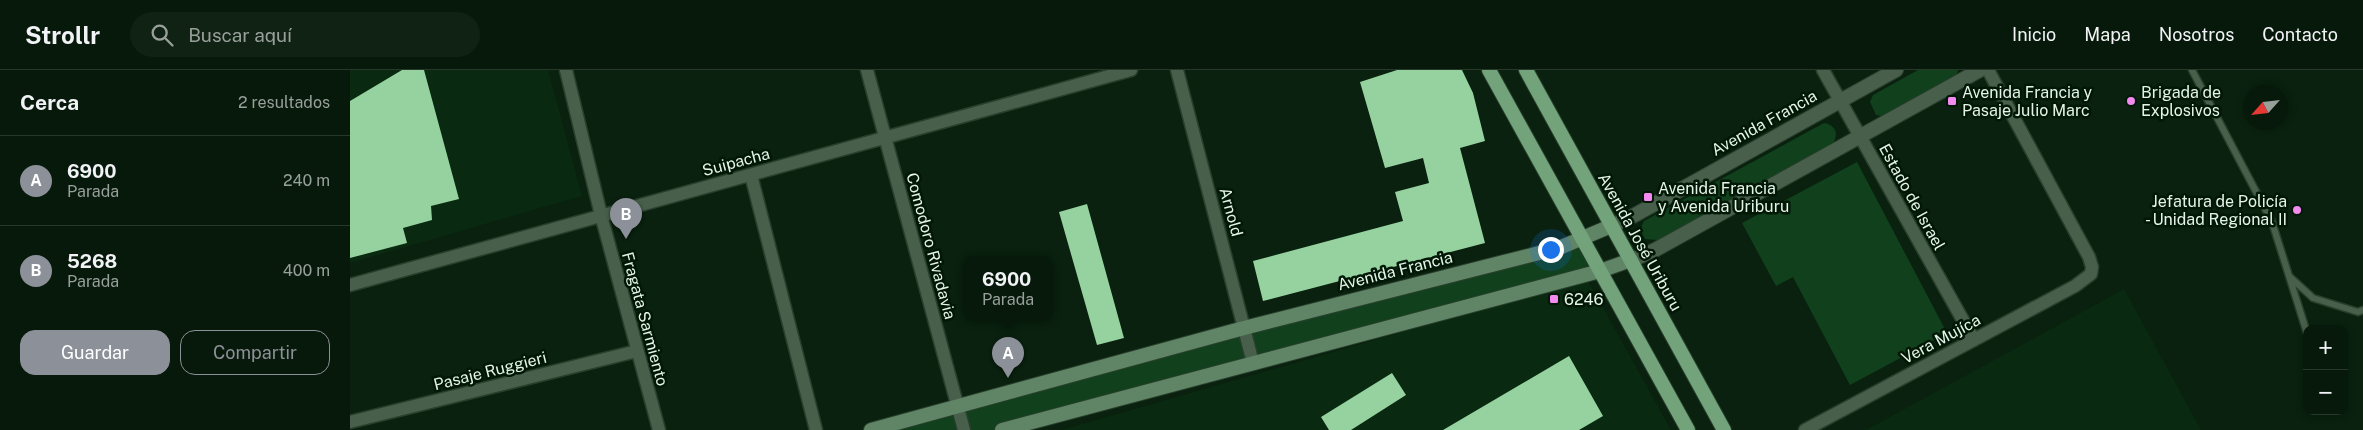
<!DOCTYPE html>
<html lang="es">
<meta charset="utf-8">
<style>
:root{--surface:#07190a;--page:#102213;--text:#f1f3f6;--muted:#98a09c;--line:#28382b;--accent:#8c9099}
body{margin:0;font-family:"Public Sans",sans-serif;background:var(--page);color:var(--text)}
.controls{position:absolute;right:15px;bottom:15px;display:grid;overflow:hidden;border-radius:10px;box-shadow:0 2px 8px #0003}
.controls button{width:45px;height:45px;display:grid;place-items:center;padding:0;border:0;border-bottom:1px solid var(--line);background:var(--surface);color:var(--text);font:25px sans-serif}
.compass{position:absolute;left:1893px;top:15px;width:45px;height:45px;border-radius:50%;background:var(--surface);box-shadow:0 2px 8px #0003;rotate:243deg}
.you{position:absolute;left:1200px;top:179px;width:18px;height:18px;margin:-12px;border:4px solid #fff;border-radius:50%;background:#1a73e8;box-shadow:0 0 0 8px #1a73e833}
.badge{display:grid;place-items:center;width:32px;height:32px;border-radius:50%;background:var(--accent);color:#fff;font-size:16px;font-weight:700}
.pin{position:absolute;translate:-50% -41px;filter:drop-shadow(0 1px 2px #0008)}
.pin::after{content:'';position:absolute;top:26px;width:18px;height:15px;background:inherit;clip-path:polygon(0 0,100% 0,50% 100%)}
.popup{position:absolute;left:613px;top:186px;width:90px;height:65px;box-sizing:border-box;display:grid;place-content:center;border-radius:10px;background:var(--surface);filter:drop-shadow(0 1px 4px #0005);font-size:16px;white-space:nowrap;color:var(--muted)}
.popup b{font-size:19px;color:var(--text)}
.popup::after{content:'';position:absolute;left:50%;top:100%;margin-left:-10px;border:10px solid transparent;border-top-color:var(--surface)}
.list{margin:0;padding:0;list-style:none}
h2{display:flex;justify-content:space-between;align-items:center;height:65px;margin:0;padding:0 20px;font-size:21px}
h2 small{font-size:16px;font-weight:400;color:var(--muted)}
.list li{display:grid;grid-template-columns:32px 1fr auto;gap:15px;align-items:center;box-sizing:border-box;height:90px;padding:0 20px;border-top:1px solid var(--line)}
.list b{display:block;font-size:19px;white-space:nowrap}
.list p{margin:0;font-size:16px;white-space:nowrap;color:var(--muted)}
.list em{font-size:16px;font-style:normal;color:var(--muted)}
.actions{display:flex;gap:10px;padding:15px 20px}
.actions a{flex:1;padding:11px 0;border:1px solid var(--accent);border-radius:15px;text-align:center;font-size:18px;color:var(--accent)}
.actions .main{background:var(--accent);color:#fff}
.icon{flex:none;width:28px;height:28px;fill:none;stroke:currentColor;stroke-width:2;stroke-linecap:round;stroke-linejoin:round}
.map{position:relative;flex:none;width:2013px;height:360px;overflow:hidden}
header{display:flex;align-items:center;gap:30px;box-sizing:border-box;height:70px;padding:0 25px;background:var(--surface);border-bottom:1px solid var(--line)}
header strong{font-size:24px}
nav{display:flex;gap:28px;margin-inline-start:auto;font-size:18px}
.search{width:350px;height:45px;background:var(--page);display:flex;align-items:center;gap:12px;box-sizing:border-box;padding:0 18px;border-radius:28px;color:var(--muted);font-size:19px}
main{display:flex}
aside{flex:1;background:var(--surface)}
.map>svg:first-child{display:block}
.built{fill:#092911}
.green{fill:#10401c}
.building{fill:#96d29f}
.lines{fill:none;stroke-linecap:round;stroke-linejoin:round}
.service-casing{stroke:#283f2c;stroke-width:9}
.minor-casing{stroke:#283f2c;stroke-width:15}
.tertiary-casing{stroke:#283f2c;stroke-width:16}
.secondary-casing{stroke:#283f2c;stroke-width:16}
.primary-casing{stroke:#283f2c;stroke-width:16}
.service{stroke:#485f4b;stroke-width:6}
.minor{stroke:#485f4b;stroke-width:12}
.tertiary{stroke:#485f4b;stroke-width:14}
.secondary{stroke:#608566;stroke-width:14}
.primary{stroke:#73a37a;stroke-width:14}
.poi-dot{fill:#f489f0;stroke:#021806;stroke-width:2}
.labels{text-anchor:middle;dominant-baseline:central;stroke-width:5;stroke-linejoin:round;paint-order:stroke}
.poi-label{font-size:16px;fill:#e5f4e7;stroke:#021806;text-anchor:start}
.street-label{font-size:16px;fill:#e5f4e7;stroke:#021806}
</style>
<header>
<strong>Strollr</strong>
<div class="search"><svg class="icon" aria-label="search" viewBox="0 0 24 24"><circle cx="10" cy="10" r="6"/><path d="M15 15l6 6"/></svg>Buscar aquí</div>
<nav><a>Inicio</a><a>Mapa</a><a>Nosotros</a><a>Contacto</a></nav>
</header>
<main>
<aside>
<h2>Cerca<small>2 resultados</small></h2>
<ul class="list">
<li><span class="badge">A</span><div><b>6900</b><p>Parada</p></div><em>240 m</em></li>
<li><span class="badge">B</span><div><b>5268</b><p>Parada</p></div><em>400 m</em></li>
</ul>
<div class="actions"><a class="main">Guardar</a><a>Compartir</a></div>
</aside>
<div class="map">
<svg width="2013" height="360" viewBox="0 0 2013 360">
<rect width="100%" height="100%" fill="#09210e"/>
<path class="built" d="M0,0H198L232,126L0,193Z
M1237,209L1321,360H712Z
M1774,219L1851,360H1516L1734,241Z"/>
<path class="green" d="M1568,0H1608L1607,4L1599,9L1532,46L1526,45L1520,32L1523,25Z
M1474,53C1487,55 1490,67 1480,76L1307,170L1295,169C1291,162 1290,158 1294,151Z
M1507,92L1597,263L1500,315L1443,207L1426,216L1392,153Z
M1232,169L1250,201L652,360H521Z"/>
<path class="building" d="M52,0H74L109,129L81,136L82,150L53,158L57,173L0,188V31Z
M1047,0H1112L1123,23L1135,71L1110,78L1135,173L913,231L903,191L1053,151L1045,122L1079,113L1073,88L1035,98L1010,12Z
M737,134L774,268L747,275L709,142Z
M1219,286L1253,346L1229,360H1093Z
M1042,303L1056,325L1001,360H979L971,347Z"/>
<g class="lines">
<defs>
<path id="service" d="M1842,0L1922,152L1957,263
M1940,207L1963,228L2008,242L2013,240"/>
<path id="minor" d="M216,0L251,145L309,360
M517,0L614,360
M827,0L903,293
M1473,0L1624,270
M401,105L466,360
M0,215L781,0
M0,352L287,281
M1455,360L1725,216L1741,204L1742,197L1739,187L1638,0"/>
<path id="tertiary" d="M1261,156L1283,146L1546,0
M1281,190L1303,181L1630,0"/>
<path id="secondary" d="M521,360L894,258L1209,178L1261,156
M652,360L1250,201L1281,190"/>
<path id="primary" d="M1139,0L1338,360
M1176,0L1374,360"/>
</defs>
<use href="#service" class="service-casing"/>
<use href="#minor" class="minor-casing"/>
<use href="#tertiary" class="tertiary-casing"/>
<use href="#secondary" class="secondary-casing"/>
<use href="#primary" class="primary-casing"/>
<use href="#service" class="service"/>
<use href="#minor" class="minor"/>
<use href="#tertiary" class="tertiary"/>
<use href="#secondary" class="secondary"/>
<use href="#primary" class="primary"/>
</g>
<g class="poi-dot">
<rect x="1597" y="26" width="10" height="10" rx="2.5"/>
<circle cx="1781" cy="31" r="5"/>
<rect x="1293" y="122" width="10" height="10" rx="2.5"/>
<circle cx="1947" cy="140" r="5"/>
<rect x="1199" y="224" width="10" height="10" rx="2.5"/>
</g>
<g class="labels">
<g class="poi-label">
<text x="1612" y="22">Avenida Francia y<tspan x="1612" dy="18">Pasaje Julio Marc</tspan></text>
<text x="1791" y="22">Brigada de<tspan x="1791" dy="18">Explosivos</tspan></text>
<text x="1308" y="118">Avenida Francia<tspan x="1308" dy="18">y Avenida Uriburu</tspan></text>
<text x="1937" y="131" text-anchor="end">Jefatura de Policía<tspan x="1937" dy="18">- Unidad Regional II</tspan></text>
<text x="1214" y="229">6246</text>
</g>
<g class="street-label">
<text transform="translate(1414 53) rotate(-29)">Avenida Francia</text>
<text transform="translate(386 92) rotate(-15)">Suipacha</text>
<text transform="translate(1562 127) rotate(61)">Estado de Israel</text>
<text transform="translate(881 142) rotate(75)">Arnold</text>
<text transform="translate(1290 172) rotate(61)">Avenida José Uriburu</text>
<text transform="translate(581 176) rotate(75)">Comodoro Rivadavia</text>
<text transform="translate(1045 201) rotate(-14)">Avenida Francia</text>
<text transform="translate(295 249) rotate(75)">Fragata Sarmiento</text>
<text transform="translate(1591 269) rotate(-28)">Vera Mujíca</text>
<text transform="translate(140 301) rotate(-14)">Pasaje Ruggieri</text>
</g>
</g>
</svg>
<div class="controls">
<button>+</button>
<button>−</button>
</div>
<svg class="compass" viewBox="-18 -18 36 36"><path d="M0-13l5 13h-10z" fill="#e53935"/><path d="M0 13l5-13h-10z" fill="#98a09c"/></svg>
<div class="you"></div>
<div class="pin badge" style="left:658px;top:308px">A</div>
<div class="popup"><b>6900</b>Parada</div>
<div class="pin badge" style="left:276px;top:169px">B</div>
</div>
</main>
